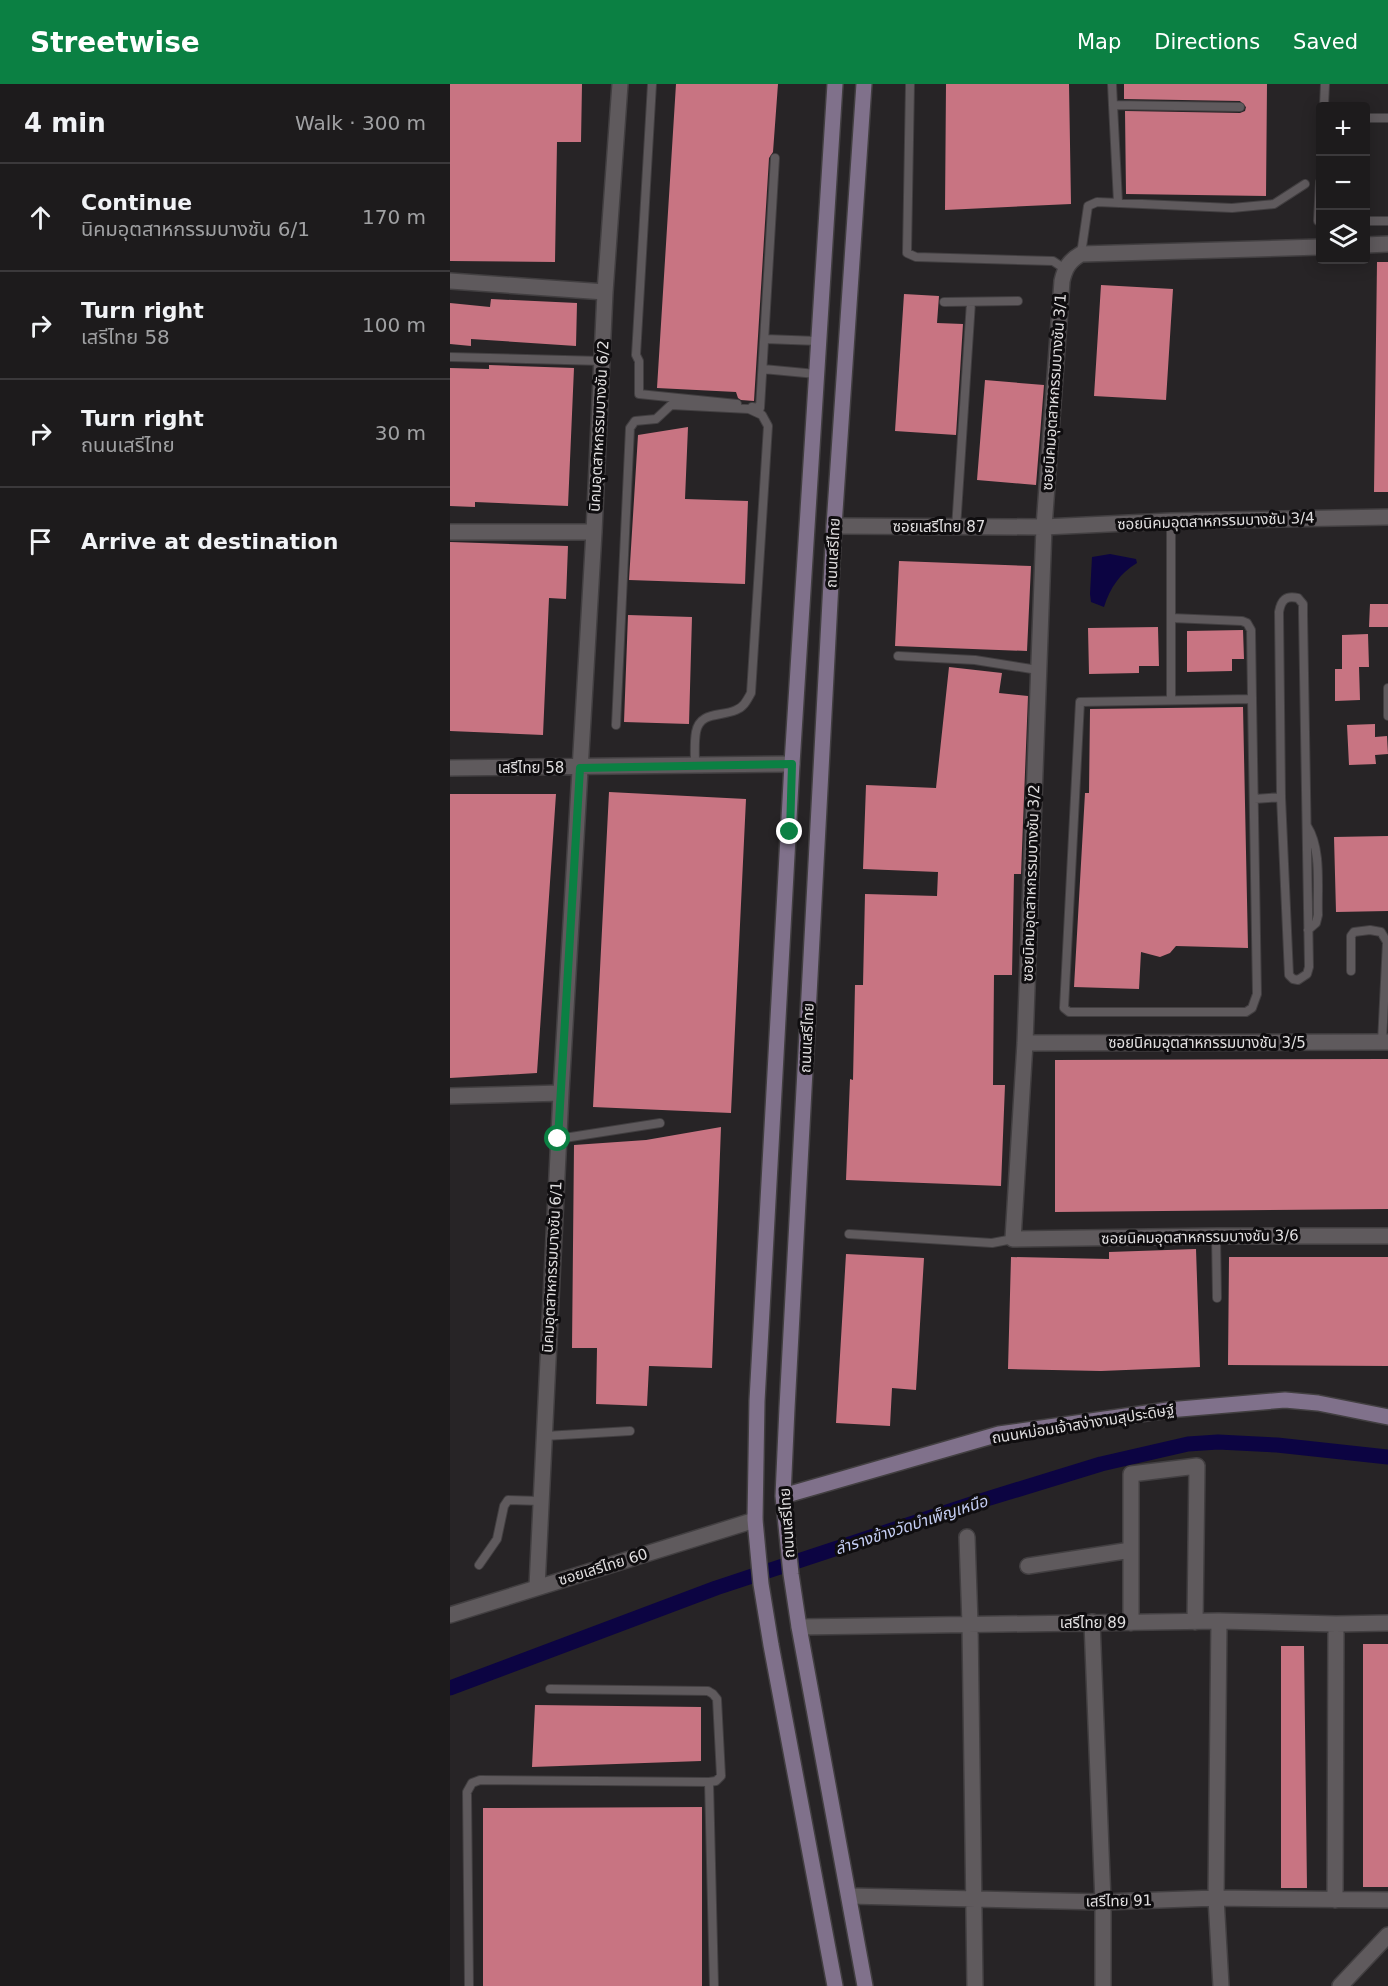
<!DOCTYPE html>
<meta charset="utf-8">
<style>
:root{--surface:#1d1b1c;--page:#2a2829;--text:#f1f3f6;--muted:#a0a1a3;--line:#3b393b;--accent:#0b8043}
body{margin:0;font-family:"DejaVu Sans","Noto Sans Thai",sans-serif;background:var(--page);color:var(--text)}
.controls{position:absolute;right:18px;top:18px;display:grid;overflow:hidden;border-radius:6px;box-shadow:0 3px 15px #0003}
.controls button{width:54px;height:54px;display:grid;place-items:center;padding:0;border:0;border-bottom:2px solid var(--line);background:var(--surface);color:var(--text);font:30px sans-serif}
.stop{position:absolute;width:18px;height:18px;margin:-14px;border:4px solid #0b8043;border-radius:50%;background:#fff}
.stop.end{background:#0b8043;border-color:#fff;box-shadow:0 2px 6px #0008}
.list{margin:0;padding:0;list-style:none}
h2{display:flex;justify-content:space-between;align-items:center;height:78px;margin:0;padding:0 24px;font-size:26px}
h2 small{font-size:20px;font-weight:400;color:var(--muted)}
.list li{display:grid;grid-template-columns:39px 1fr auto;gap:18px;align-items:center;box-sizing:border-box;height:108px;padding:0 24px;border-top:2px solid var(--line)}
.list b{display:block;font-size:22px;white-space:nowrap}
.list p{margin:0;font-size:20px;white-space:nowrap;color:var(--muted)}
.list em{font-size:20px;font-style:normal;color:var(--muted)}
.icon{flex:none;width:33px;height:33px;fill:none;stroke:currentColor;stroke-width:2;stroke-linecap:round;stroke-linejoin:round}
.map{position:relative;flex:none;width:938px;height:1902px;overflow:hidden}
header{display:flex;align-items:center;gap:36px;box-sizing:border-box;height:84px;padding:0 30px;background:var(--accent);color:#fff}
header strong{font-size:28px}
nav{display:flex;gap:33px;margin-inline-start:auto;font-size:21px}
main{display:flex}
aside{flex:1;background:var(--surface)}
.map>svg:first-child{display:block}
.water{fill:#0c0442}
.lines{fill:none;stroke-linecap:round;stroke-linejoin:round}
.canal{stroke:#0c0442;stroke-width:15}
.building{fill:#c87482}
.lane-casing{stroke:#423f41;stroke-width:10}
.street-casing{stroke:#423f41;stroke-width:18}
.secondary-casing{stroke:#423f41;stroke-width:18}
.lane{stroke:#5f5a5d;stroke-width:8}
.street{stroke:#5f5a5d;stroke-width:15}
.secondary{stroke:#80718b;stroke-width:15}
.route{stroke:#0b8043;stroke-width:8}
.labels{text-anchor:middle;dominant-baseline:central;stroke-width:6;stroke-linejoin:round;paint-order:stroke}
.street-label{font-size:15px;fill:#e0dedf;stroke:#0f0d0f}
.water-label{font-size:16px;font-style:italic;fill:#c5cef4;stroke:#0f0d0f}
</style>
<header>
<strong>Streetwise</strong>
<nav><a>Map</a><a>Directions</a><a>Saved</a></nav>
</header>
<main>
<aside>
<h2>4 min<small>Walk · 300 m</small></h2>
<ul class="list">
<li><svg class="icon" aria-label="ahead" viewBox="0 0 24 24"><path d="M12 20V5M6 11l6-6 6 6"/></svg><div><b>Continue</b><p>นิคมอุตสาหกรรมบางชัน 6/1</p></div><em>170 m</em></li>
<li><svg class="icon" aria-label="right" viewBox="0 0 24 24"><path d="M7 20v-9h11M14 6l5 5-5 5"/></svg><div><b>Turn right</b><p>เสรีไทย 58</p></div><em>100 m</em></li>
<li><svg class="icon" aria-label="right" viewBox="0 0 24 24"><path d="M7 20v-9h11M14 6l5 5-5 5"/></svg><div><b>Turn right</b><p>ถนนเสรีไทย</p></div><em>30 m</em></li>
<li><svg class="icon" aria-label="arrive" viewBox="0 0 24 24"><path d="M6 21V4h12l-3 4 3 4H6"/></svg><div><b>Arrive at destination</b></div></li>
</ul>
</aside>
<div class="map">
<svg width="938" height="1902" viewBox="0 0 938 1902">
<rect width="100%" height="100%" fill="#272426"/>
<path class="water" d="M660,470L686,475L687,479C670,489 660,504 654,523L641,518L640,510L642,473Z"/>
<g class="lines">
<path class="canal" d="M0,1604L266,1504L527,1418L651,1380L738,1360L768,1358L827,1361L938,1373"/>
</g>
<path class="building" d="M0,0H132L131,58H107L105,178L0,177Z
M226,0H328L323,68L319,74L304,317L291,316L288,314L286,308L207,304Z
M496,0H619L621,120L495,126Z
M674,0H817L816,112L676,110L675,27L790,29L795,27L796,23L790,17L674,15Z
M927,178H938V408H924Z
M651,201L723,205L716,316L644,312Z
M454,210L489,212L487,239L513,240L506,351L445,347Z
M41,215L127,219L126,262L21,255V262L0,260V219L40,223Z
M39,281L124,284L118,422L25,418V423L0,422V284L39,285Z
M535,296L594,301L586,401L527,396Z
M238,343L235,415L298,417L295,500L179,496L188,351Z
M0,458L118,462L116,515L99,514L93,651L0,647Z
M449,477L581,482L577,567L445,562Z
M920,520H938V543H919Z
M178,531L242,533L239,640L174,638Z
M708,543L709,582H689V589L639,590L638,544Z
M793,546L794,575H782V587L737,588V547Z
M918,550L919,583H909L910,616L885,617V585H892V551Z
M499,583L552,589L549,609L578,612L571,790H564L562,891H544L543,1001H555L551,1102L396,1096L400,995L403,996L405,901H413L415,810L487,812L488,788L413,785L416,701L486,704Z
M793,623L798,864L726,862L720,869L710,873L691,868L689,905L624,903L635,709H639L640,625Z
M925,640V653L937,652L938,670L925,671L926,680L899,681L897,641Z
M159,708L296,715L281,1029L143,1023Z
M0,710H106L87,989L0,994Z
M938,752V827L886,828L884,753Z
M938,975V1125L605,1128V976Z
M271,1043L262,1284L199,1282L197,1322L146,1320L147,1264H122L124,1061L196,1056Z
M746,1165L750,1283L651,1287L558,1285L561,1173L659,1175V1168Z
M396,1170L474,1174L466,1306L442,1304L440,1342L386,1339Z
M779,1173H938V1282L778,1281Z
M913,1560H938V1803H913Z
M831,1562H854L857,1804H831Z
M85,1621L251,1623V1677L82,1683Z
M252,1723V1902H33V1724Z"/>
<g class="lines">
<defs>
<path id="lane" d="M202,0L186,271L189,277V310L287,320
M460,0L457,169L466,173L603,177L615,185
M662,0L663,21
M874,22L875,0
M916,34H938
M870,98L868,137L870,138
M668,118L663,21L790,23
M916,137H938
M631,170L638,122L647,118L782,124L824,120L855,100
M494,218L568,217
M315,255L368,257
M0,273L152,277
M313,285L366,290
M302,323L310,324L325,74
M721,437V616
M506,444L521,218
M721,534L792,537L797,539L801,546L802,615
M448,572L525,576L588,586
M938,604V632
M802,615L807,910L802,924L796,928H619L614,924L630,618Z
M166,641L180,344L185,337L206,335L221,321L299,325L312,331L318,342L301,609C297,616 294,623 286,626C271,633 250,627 246,648C244,659 245,671 245,682
M804,715L831,713L829,528C831,516 836,511 848,514L853,520V530L859,883L857,890L848,896L843,895L839,891L831,713
M857,742C872,765 867,804 868,831L866,839L858,846
M901,887V852L904,848L920,846L931,848L937,858L932,958
M108,1055L210,1039
M399,1150L542,1159L563,1155
M766,1152L767,1214
M95,1352L180,1347
M29,1481L47,1455L54,1422L58,1416L91,1417
M259,1698L264,1902
M19,1902L17,1708L22,1699L30,1696L259,1698L266,1697L271,1692L267,1615L263,1610L258,1607L100,1605"/>
<path id="street" d="M916,161L938,160
M870,163L631,170C619,177 615,184 612,197L594,443L575,959L563,1155L766,1152H938
M0,197L155,208
M384,442L594,443L721,437L938,433
M0,448H144
M0,684L342,680
M575,959L938,958
M0,1012L111,1009
M517,1453L520,1540L525,1902
M578,1482L681,1466
M87,1503L111,1009L144,448L155,208L170,0
M0,1531L305,1436
M769,1537L766,1814L771,1902
M642,1538L653,1818V1902
M681,1539V1390L747,1382L745,1538
M349,1543L769,1537L886,1540L938,1539
M400,1812L653,1818L766,1814L938,1816
M885,1816L886,1540
M890,1902L938,1851"/>
<path id="secondary" d="M385,0L342,680L307,1317L305,1436L311,1500L321,1561L385,1902
M414,0L384,442L337,1324L333,1412L341,1490L349,1543L415,1902
M333,1412L549,1350L718,1326L835,1316L868,1319L938,1333"/>
</defs>
<use href="#lane" class="lane-casing"/>
<use href="#street" class="street-casing"/>
<use href="#secondary" class="secondary-casing"/>
<use href="#lane" class="lane"/>
<use href="#street" class="street"/>
<use href="#secondary" class="secondary"/>
</g>
<g class="lines">
<path class="route" d="M108,1055L130,684L342,680L340,748"/>
</g>
<g class="labels">
<g class="street-label">
<text transform="translate(604 308) rotate(-86)">ซอยนิคมอุตสาหกรรมบางชัน 3/1</text>
<text transform="translate(149 342) rotate(-87)">นิคมอุตสาหกรรมบางชัน 6/2</text>
<text transform="translate(766 437) rotate(-2)">ซอยนิคมอุตสาหกรรมบางชัน 3/4</text>
<text x="489" y="443">ซอยเสรีไทย 87</text>
<text transform="translate(383 469) rotate(-87)">ถนนเสรีไทย</text>
<text x="81" y="684">เสรีไทย 58</text>
<text transform="translate(581 799) rotate(-88)">ซอยนิคมอุตสาหกรรมบางชัน 3/2</text>
<text transform="translate(357 954) rotate(-87)">ถนนเสรีไทย</text>
<text x="757" y="959">ซอยนิคมอุตสาหกรรมบางชัน 3/5</text>
<text transform="translate(750 1153) rotate(-1)">ซอยนิคมอุตสาหกรรมบางชัน 3/6</text>
<text transform="translate(102 1183) rotate(-87)">นิคมอุตสาหกรรมบางชัน 6/1</text>
<text transform="translate(633 1340) rotate(-9)">ถนนหม่อมเจ้าสง่างามสุประดิษฐ์</text>
<text transform="translate(337 1439) rotate(-94)">ถนนเสรีไทย</text>
<text transform="translate(153 1483) rotate(-17)">ซอยเสรีไทย 60</text>
<text x="643" y="1539">เสรีไทย 89</text>
<text transform="translate(669 1817) rotate(-1)">เสรีไทย 91</text>
</g>
<g class="water-label">
<text transform="translate(461 1441) rotate(-18)">ลำรางข้างวัดบำเพ็ญเหนือ</text>
</g>
</g>
</svg>
<div class="controls">
<button>+</button>
<button>−</button>
<button><svg class="icon" aria-label="layers" viewBox="0 0 24 24"><path d="M12 4l9 5-9 5-9-5zM3 14l9 5 9-5"/></svg></button>
</div>
<div class="stop" style="left:108px;top:1055px"></div>
<div class="stop end" style="left:340px;top:748px"></div>
</div>
</main>
